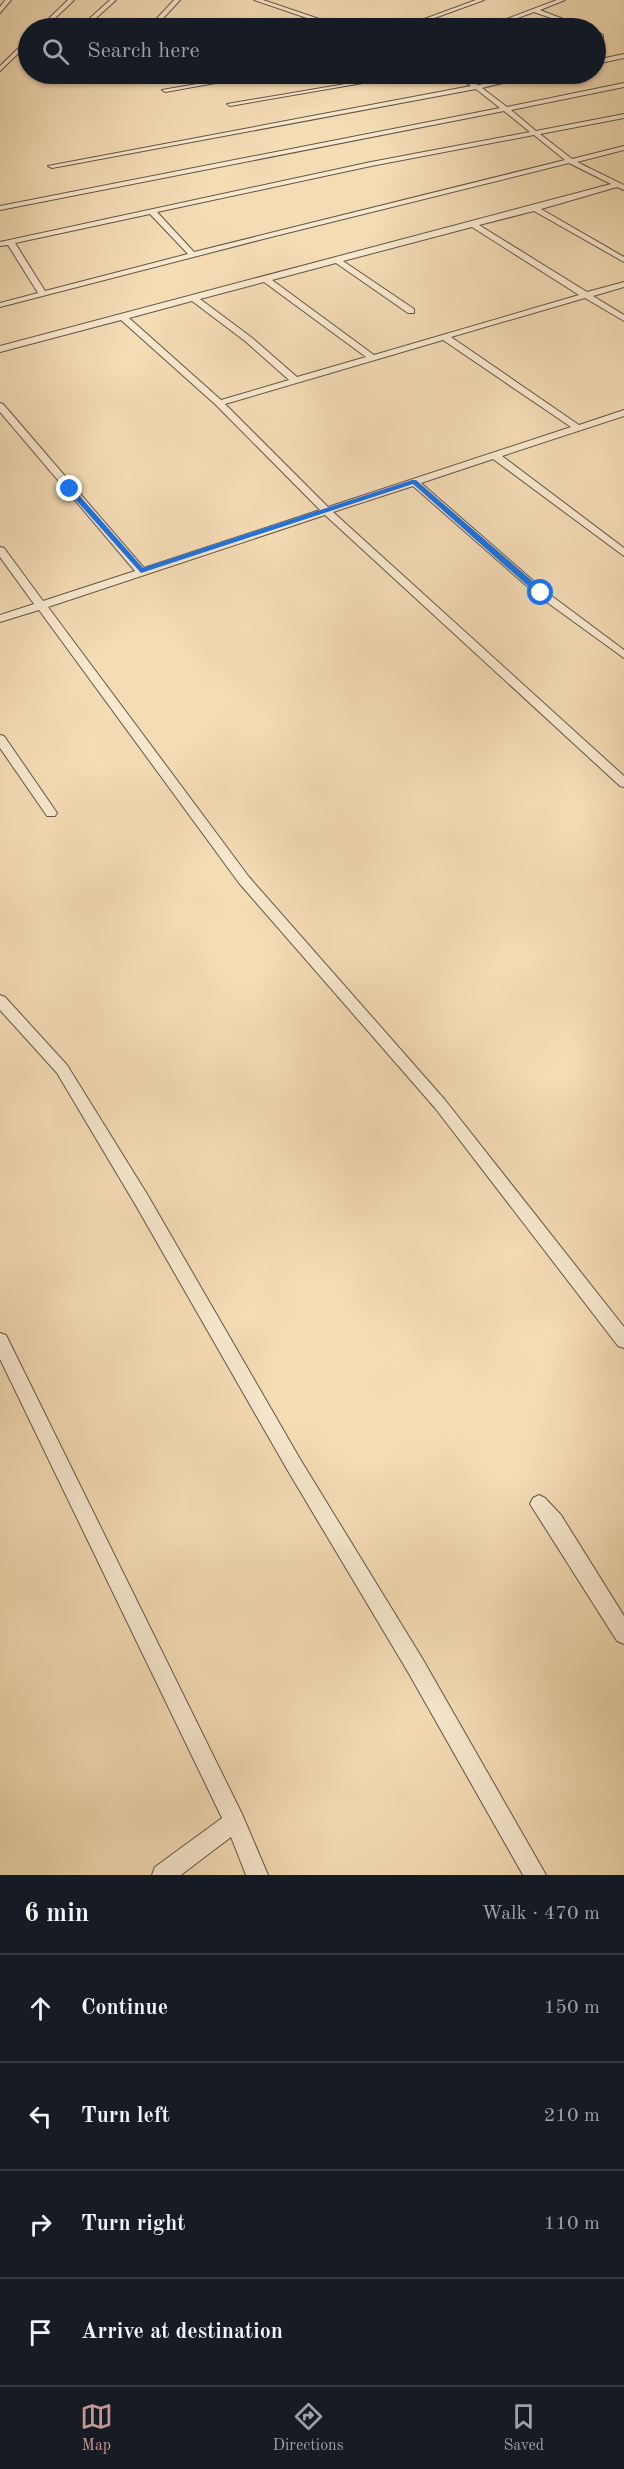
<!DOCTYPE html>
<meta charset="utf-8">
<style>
:root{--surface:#171b24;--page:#242831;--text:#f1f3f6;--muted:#9ea1a6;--line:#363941;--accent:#c59692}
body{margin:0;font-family:"Old Standard TT",serif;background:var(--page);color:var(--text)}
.stop{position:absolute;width:18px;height:18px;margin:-14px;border:4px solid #1a73e8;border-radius:50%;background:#fff}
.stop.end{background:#1a73e8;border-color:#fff;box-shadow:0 2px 6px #0008}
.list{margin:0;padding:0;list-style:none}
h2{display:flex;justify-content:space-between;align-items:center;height:78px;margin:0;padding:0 24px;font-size:26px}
h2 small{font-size:20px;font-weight:400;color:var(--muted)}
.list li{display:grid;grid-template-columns:39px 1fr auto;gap:18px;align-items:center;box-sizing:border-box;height:108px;padding:0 24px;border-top:2px solid var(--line)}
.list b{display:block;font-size:22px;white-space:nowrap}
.list em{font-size:20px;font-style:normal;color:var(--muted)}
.icon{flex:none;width:33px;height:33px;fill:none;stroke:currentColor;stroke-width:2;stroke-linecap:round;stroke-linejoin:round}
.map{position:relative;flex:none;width:624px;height:1875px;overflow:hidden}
.search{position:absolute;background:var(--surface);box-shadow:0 2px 4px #0004;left:18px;right:18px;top:18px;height:66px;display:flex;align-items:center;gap:15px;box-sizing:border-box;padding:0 21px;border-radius:33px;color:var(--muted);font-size:22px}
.sheet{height:510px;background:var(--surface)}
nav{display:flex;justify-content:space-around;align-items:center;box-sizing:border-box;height:84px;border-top:2px solid var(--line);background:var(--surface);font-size:16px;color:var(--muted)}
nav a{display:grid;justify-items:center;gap:3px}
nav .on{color:var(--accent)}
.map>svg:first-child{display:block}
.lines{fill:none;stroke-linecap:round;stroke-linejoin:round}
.street-casing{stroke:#645546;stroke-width:2}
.street{fill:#f8e8cf;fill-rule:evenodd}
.route{fill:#1a73e8}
</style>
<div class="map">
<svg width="624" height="1875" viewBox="0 0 624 1875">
<rect width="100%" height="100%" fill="#f4dcb5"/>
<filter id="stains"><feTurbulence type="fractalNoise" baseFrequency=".00333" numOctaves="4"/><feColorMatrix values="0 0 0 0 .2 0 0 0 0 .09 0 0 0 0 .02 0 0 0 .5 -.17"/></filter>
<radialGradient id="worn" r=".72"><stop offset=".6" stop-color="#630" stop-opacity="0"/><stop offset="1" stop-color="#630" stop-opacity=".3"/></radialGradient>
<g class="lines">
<defs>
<path id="street" d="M5,0H11L0,13V7Z
M68,0H74L45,28H39Z
M110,0H116L85,28H79Z
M174,0H180L154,28H148Z
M254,0H263L346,28H339L314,20L251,28L254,26L307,18Z
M476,0H484L407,28H400Z
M557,0H565L540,10L586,28H579L534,12L490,28H483Z
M596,31L603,35V37L596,35Z
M28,39V44L0,71V66Z
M624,54V58L596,64V60Z
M115,74H127L86,82L83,80Z
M255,74H266L165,92L162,90Z
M404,74H415L230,106L227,104Z
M452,74H459L478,85L539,74L482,88L507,107L624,83V87L511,110L536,131L624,114V118L540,134L572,159L624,146V150L577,162L624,185V190L617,187L541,209L624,257V262L534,211L479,225L587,292L624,282V287L593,296L624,315V321L585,298L451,337L579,425L624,410V416L502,456L624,548V556L493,459L421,483L545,591L624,650V658L537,595L413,486L333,512L624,776V787L620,786L325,515L48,607L249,877L445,1100L624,1327V1348L618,1346L435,1108L239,883L39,610L0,622V615L34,604L0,557V547L4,548L43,601L135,571L0,412V403L3,404L144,568L320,510L216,405L121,320L0,352V346L611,184L569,163L267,238L0,307V303L38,293L8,245L0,246V242L371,162L530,132L504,111L0,210V206L500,108L476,89L52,168L48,166L471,86ZM534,135L565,160L194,252L157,212L371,166ZM150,214L188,254L45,291L15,243ZM472,227L579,295L374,355L272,280L336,263L408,313H414V309L343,261ZM264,282L366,357L297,377L251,337L200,299ZM192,301L245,341L289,380L221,400L129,318ZM443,340L571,427L328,507L225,404Z
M0,735L4,736L55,810L57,813L55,816H47L0,748Z
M0,995L5,997L67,1065L147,1194L300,1459L422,1658L546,1875H523L408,1672L288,1471L135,1204L57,1073L0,1010Z
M0,1333L6,1335L242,1814L268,1875H246L231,1837L181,1875H152L155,1867L222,1818L0,1359Z
M539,1495L545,1498L561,1515L624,1616V1644L617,1641L530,1504L533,1498Z"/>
</defs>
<use href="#street" class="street-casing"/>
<use href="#street" class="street"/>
</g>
<path class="route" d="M412,480H416L544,591V595H538L413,484L141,573L66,489L72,487L143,568Z"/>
<rect width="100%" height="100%" filter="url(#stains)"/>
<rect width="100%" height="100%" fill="url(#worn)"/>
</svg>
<div class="stop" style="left:541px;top:593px"></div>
<div class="stop end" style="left:70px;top:489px"></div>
<div class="search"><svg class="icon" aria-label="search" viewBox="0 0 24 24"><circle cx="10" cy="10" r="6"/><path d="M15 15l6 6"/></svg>Search here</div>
</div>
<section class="sheet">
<h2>6 min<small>Walk · 470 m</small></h2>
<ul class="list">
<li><svg class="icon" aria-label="ahead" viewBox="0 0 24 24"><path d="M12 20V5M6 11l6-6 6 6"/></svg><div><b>Continue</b></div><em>150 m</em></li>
<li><svg class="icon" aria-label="left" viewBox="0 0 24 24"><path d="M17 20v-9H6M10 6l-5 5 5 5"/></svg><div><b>Turn left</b></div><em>210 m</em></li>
<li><svg class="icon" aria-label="right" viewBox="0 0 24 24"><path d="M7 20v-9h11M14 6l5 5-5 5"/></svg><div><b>Turn right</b></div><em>110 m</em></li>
<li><svg class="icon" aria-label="arrive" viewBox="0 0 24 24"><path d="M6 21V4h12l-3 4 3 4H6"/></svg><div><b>Arrive at destination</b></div></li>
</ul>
</section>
<nav>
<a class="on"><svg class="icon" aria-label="map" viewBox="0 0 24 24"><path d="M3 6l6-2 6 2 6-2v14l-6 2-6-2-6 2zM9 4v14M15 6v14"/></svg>Map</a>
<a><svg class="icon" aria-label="directions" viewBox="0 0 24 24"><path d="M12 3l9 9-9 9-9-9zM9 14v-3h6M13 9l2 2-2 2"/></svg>Directions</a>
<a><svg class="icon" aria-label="saved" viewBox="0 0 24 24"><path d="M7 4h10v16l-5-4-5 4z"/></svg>Saved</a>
</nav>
